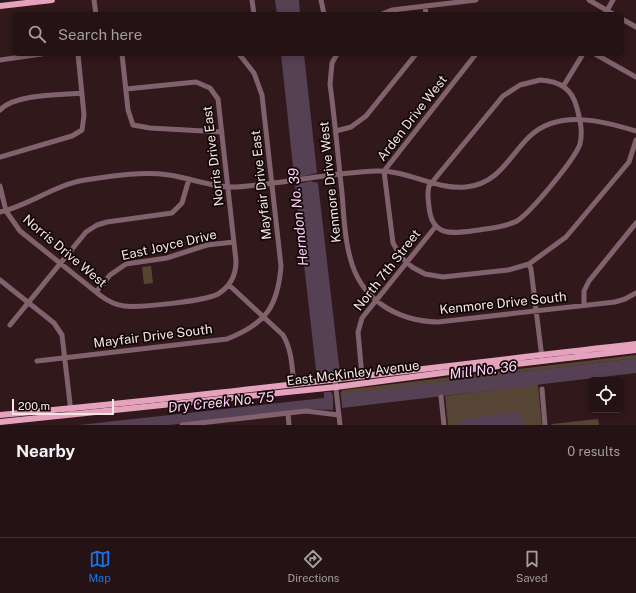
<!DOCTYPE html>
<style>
:root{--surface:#251214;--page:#312022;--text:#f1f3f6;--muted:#a39ea0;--line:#423234;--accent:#1a73e8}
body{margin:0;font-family:"Public Sans",sans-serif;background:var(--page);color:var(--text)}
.controls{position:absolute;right:12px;bottom:12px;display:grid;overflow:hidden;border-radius:6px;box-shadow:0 2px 6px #0003}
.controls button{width:36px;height:36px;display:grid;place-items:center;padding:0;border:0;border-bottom:1px solid var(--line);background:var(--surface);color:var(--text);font:20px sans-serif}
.scale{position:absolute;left:12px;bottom:10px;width:102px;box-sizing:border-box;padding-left:4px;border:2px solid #f7e5e5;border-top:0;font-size:11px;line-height:14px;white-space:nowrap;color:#f7e5e5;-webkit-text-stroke:3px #110707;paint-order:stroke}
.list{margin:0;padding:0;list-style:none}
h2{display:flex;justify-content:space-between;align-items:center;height:52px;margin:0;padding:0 16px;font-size:17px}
h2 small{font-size:13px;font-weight:400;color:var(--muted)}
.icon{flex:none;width:22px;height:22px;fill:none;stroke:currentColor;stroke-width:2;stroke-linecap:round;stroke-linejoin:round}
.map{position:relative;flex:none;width:636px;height:425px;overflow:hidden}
.search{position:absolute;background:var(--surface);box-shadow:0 2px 6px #0003;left:12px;right:12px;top:12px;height:44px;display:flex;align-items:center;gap:10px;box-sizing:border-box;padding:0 14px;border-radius:6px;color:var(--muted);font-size:15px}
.sheet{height:112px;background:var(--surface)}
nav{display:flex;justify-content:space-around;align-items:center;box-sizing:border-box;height:56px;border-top:1px solid var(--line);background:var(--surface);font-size:11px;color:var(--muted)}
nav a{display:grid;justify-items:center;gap:2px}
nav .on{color:var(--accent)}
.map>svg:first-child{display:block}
.green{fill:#564435}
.water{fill:#564053}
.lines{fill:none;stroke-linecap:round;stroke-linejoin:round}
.minor{stroke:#82616e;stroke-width:5}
.major{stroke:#e5a2bd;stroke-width:6}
.labels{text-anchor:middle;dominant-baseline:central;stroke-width:3.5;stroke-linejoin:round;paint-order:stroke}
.street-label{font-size:13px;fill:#f7e5e5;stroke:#110707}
.water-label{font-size:14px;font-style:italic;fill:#fdcff7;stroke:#110707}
</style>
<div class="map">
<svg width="636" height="425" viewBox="0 0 636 425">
<rect width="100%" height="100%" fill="#31181a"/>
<path class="green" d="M151,266L153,283L144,284L142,267Z
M636,355V358L341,395L340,393L343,390Z
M538,384L542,425H448L445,396Z
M598,419L599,425H552L551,424Z"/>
<path class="water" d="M275,0H299L300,14H277Z
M281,54H304L317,173L300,177L294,176Z
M310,181L318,183L340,374L317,379L295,185Z
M636,358V373L342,408L341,395L343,394Z
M324,392H331L333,395V410L307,409L169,425H79L324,398Z
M516,411L521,416L523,425H460V423L465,419Z"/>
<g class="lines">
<path class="minor" d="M94,0L96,14
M252,0L254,14
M321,0L324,14
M589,0L613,14
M425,6L426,14
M382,14L392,10L476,0
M605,14L613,0
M622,19L636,27
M122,54L128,110L133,125L150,128L222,132
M337,54L332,63L330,84C335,121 338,157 342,193C344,214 344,237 350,257C360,299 396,321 438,322L615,302L625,299L636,293
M476,54L384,171L393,243L401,257L412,267L425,274L443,277L508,270L529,264L566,237L629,162L636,140
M595,54L636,77
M0,60L42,54
M540,80C559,81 572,88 577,108C580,120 583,131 580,144C575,159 531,212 517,221C505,227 492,228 479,230C455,233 432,239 429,207C428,200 427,192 429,186L503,96L520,85Z
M564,85L583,54
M0,110C15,94 60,95 82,93
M336,131L351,127L366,116L416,54
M0,157L72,136L82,130L84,115L78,54
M0,186L6,211L20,231L101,296C108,301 115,305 124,306C139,308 206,301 218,294C231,286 236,275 236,261L218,99L210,88L196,82L126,89
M0,212C30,205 54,185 85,180C112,176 142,171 169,175C190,178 211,187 232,187C243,187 255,185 266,184C302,180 340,172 377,171C407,170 436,190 466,187C499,184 509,156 530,136C559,109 603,121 636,131
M529,264L531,269L542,358
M0,280L54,323L62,335L71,412
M229,285L283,335C292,350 292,368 294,385
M96,292L110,275L126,264L167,258L207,245L234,242
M584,305V291L589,281L636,223
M10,325L86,232L97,225L107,222L172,213L182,203L189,179
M37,361L227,339C266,324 278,306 281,266L262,95L254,73L239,54
M362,377L358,332L362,318L436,226
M335,380L340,425
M542,389L545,425
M441,397L444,425
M288,413L289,425
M182,425L306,411L339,415"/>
<path class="major" d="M0,6L52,0
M0,415C213,396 424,368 636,344
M0,422L336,387L457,371L636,350"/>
</g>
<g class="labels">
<g class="street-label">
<text transform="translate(412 118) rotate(-52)">Arden Drive West</text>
<text transform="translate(213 156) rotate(-97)">Norris Drive East</text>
<text transform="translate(330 182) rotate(-96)">Kenmore Drive West</text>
<text transform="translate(261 185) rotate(-96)">Mayfair Drive East</text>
<text transform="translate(169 245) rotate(-13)">East Joyce Drive</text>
<text transform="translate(65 251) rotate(40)">Norris Drive West</text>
<text transform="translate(387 270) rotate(-52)">North 7th Street</text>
<text transform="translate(503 303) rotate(-6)">Kenmore Drive South</text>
<text transform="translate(153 336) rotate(-7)">Mayfair Drive South</text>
<text transform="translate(353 373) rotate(-7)">East McKinley Avenue</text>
</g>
<g class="water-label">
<text transform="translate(298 217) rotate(-96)">Herndon No. 39</text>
<text transform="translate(483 370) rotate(-7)">Mill No. 36</text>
<text transform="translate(221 402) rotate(-6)">Dry Creek No. 75</text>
</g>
</g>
</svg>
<div class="controls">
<button><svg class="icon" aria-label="locate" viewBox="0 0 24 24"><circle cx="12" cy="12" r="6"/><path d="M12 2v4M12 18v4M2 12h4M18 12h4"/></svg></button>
</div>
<div class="scale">200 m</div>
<div class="search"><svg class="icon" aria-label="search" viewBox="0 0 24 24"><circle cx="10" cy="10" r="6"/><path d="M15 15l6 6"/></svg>Search here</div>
</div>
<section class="sheet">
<h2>Nearby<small>0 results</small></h2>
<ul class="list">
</ul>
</section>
<nav>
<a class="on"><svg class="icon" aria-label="map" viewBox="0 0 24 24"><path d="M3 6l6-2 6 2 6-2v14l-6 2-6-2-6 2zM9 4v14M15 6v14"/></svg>Map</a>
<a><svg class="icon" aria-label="directions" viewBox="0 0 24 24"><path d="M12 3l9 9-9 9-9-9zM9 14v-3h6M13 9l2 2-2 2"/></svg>Directions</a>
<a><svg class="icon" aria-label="saved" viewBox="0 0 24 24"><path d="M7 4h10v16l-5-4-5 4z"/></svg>Saved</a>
</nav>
